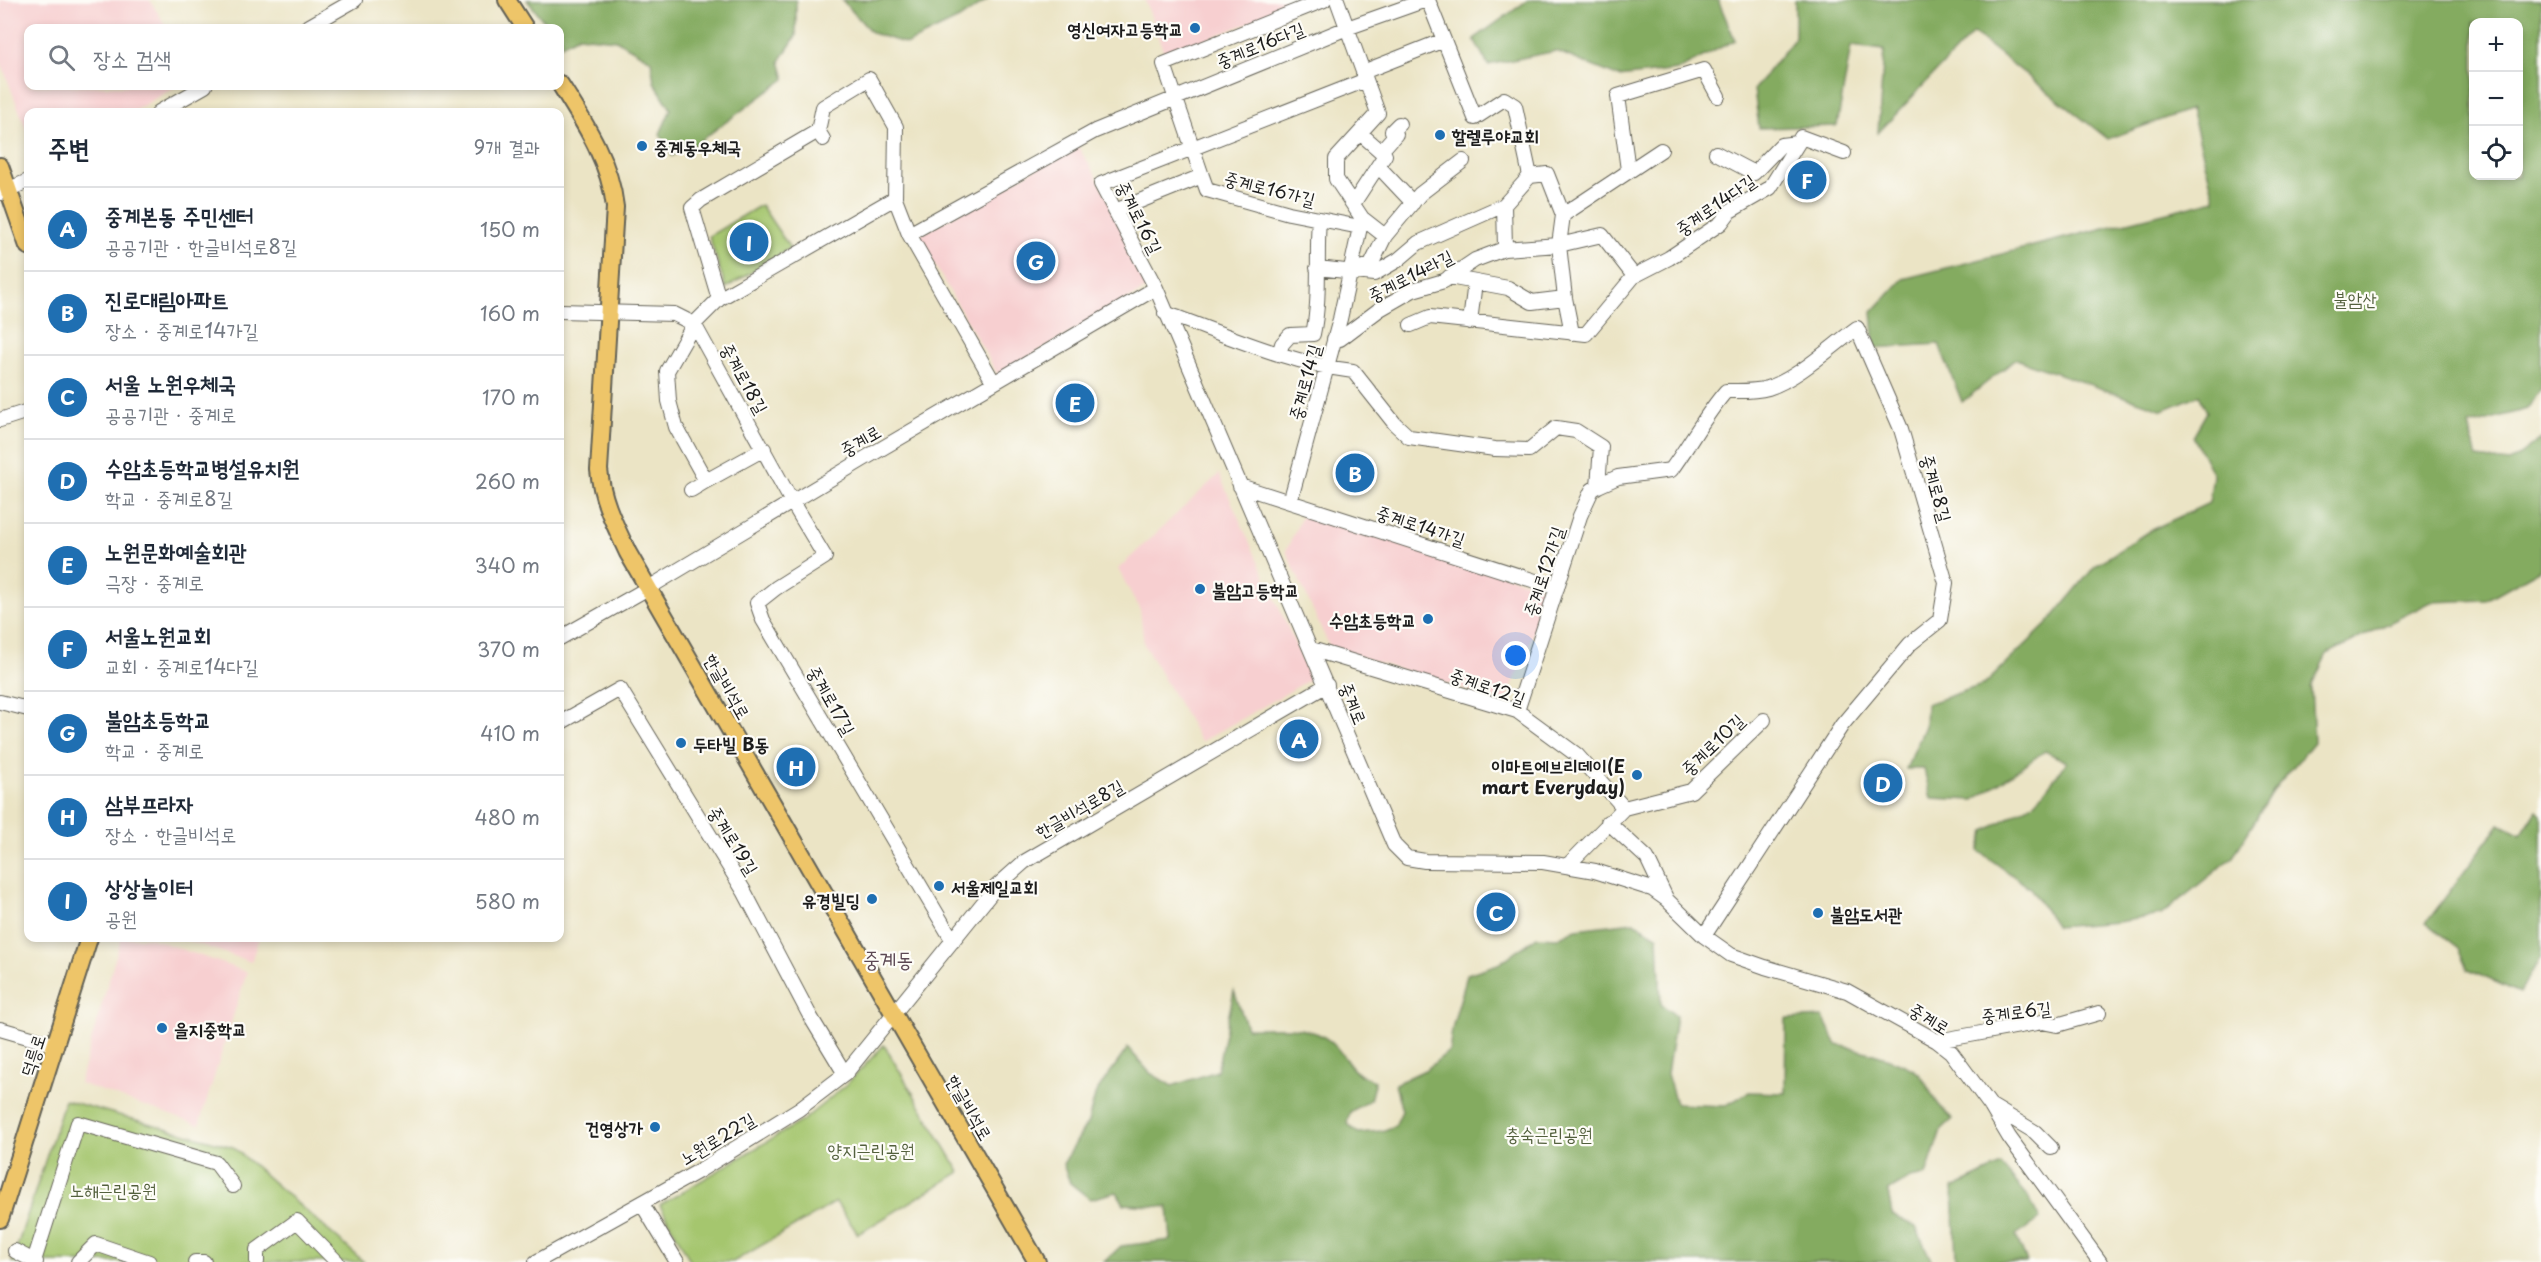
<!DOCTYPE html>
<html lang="ko">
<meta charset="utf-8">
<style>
:root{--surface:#fff;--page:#f2f2f3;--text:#1f2937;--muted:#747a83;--line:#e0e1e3;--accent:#1f6fb2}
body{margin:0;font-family:"Playpen Sans","Poor Story",sans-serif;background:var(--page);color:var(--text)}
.controls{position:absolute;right:18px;top:18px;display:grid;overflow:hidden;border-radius:12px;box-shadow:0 3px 9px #0003}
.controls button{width:54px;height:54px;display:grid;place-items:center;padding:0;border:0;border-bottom:2px solid var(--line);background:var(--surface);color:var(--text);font:30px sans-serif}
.you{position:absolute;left:1516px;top:656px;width:21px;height:21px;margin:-15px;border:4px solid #fff;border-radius:50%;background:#1a73e8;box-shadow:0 0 0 9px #1a73e833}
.badge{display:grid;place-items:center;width:39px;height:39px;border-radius:50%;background:var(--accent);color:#fff;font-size:20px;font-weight:700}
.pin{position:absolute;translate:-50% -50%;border:3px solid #fff;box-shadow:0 2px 6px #0006}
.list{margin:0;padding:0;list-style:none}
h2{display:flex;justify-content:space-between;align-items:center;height:78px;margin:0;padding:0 24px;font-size:26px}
h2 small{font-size:20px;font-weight:400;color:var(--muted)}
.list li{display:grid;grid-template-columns:39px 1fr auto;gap:18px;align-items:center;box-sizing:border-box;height:84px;padding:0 24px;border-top:2px solid var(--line)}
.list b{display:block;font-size:22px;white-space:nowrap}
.list p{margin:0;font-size:20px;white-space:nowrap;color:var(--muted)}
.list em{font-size:20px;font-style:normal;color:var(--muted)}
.icon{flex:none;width:33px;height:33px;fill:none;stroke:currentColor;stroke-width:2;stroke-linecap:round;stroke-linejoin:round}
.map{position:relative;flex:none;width:2541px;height:1262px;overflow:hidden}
.search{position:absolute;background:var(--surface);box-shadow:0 3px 9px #0003;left:24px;top:24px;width:540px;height:66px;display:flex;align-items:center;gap:15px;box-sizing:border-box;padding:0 21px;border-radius:12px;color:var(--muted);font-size:22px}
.panel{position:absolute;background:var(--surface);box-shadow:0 3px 9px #0003;left:24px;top:108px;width:540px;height:834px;border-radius:12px}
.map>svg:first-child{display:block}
.built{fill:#f7cfd0}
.green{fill:#a5c66e;stroke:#607145;stroke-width:1.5}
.forest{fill:#84ab61;stroke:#50643e;stroke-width:1.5;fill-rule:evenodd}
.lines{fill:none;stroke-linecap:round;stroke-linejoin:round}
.minor-casing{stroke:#646257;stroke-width:16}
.major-casing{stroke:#646257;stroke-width:20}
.minor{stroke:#fff;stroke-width:14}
.major{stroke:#eec569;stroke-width:16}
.poi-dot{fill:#1f6fb2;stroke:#fdfcf7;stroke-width:2}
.labels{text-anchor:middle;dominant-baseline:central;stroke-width:4.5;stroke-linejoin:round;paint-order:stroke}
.poi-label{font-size:18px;font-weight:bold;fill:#1c1c1c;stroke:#fdfcf7;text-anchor:start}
.street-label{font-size:18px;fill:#1c1c1c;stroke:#fdfcf7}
.park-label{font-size:18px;fill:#53603d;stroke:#fdfcf7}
.quarter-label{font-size:21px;fill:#5c4854;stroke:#fdfcf7}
</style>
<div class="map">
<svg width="2541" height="1262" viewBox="0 0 2541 1262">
<rect width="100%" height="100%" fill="#fdfcf7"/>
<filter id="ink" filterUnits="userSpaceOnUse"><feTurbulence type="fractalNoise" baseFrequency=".0167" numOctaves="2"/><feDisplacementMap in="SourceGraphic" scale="12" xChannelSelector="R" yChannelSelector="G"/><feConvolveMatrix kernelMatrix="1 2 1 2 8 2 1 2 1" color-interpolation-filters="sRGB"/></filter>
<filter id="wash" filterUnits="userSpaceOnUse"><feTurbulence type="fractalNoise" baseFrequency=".008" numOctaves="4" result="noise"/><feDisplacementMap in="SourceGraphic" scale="24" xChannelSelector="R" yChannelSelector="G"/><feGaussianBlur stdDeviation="1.35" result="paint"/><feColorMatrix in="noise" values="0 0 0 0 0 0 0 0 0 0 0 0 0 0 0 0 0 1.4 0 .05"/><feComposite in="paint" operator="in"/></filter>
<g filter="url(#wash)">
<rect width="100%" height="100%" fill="#ebe4c5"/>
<path class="built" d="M0,0H150L167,28H28V86H177L132,112H28V134L0,60Z
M1145,0H1306L1165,56Z
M1077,145L1101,184L1151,286L998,375L918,236Z
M1219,474L1311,679L1201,742L1144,645L1140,610L1118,569Z
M1305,509L1550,590L1506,702L1330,648L1286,551Z
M121,938H150L247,972L199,1125L79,1083Z
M181,938H259L251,962Z"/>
<path class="green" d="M761,205L790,248L726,288L709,236Z
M884,1045L960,1172L858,1234L836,1202L733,1262H691L660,1205L802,1121L845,1086Z
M65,1100L233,1147L364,1262H12Z"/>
<path class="forest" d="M527,0H796V36L780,61L785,79L697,143L672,156L660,134L671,109L654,82L651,60L616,40L578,36L561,45L560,28H549Z
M842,0H987L959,19L907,44L872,33Z
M1528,0H1718L1735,40L1678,70L1619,77L1556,51L1488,65L1474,39Z
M1795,0H2541V389L2527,409L2469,425L2477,458L2510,462L2541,439V569L2486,600L2431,602L2327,654L2311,687L2314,742L2273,791L2233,857L2161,915L2118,922L2056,927L2031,889L1979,851L1985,831L2036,802L2067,762L2045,751L1974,800L1931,798L1924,769H1906L1925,726L1926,704L1985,684L2048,623L2095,566L2149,531L2209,503L2213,475L2193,436L2207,412L2199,395L2163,410L2016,359L1962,402L1939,344L1875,348L1872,312L1903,279L2215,200L2191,109L2108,139L1973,33L1878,133L1884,50L1851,46L1837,126L1759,128L1754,89L1795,38ZM2474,22H2518V176H2474Z
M2537,810L2541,814V956L2520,993L2468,970L2458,948L2426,923L2500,824L2521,835Z
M1634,922L1658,937L1661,1004L1676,1016L1667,1074L1676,1104L1725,1106L1749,1092L1785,1093L1786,1019L1823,1017L1837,1045C1854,1048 1909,1062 1920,1075C1933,1092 1934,1104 1953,1119L1941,1130L1926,1175L1910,1178L1888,1191L1892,1215L1916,1227L1932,1262H1104L1121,1246L1171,1240L1168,1207L1124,1204L1117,1192L1090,1199L1070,1183L1063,1164L1088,1122L1096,1092L1128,1048L1150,1073L1172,1086L1217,1071L1234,991L1247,1028C1274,1029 1307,1023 1330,1041C1350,1058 1345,1072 1375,1081L1370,1100L1350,1112L1347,1123L1358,1133L1382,1131L1395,1126L1402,1111L1395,1084L1427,1069L1450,1050C1450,1023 1462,1000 1467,974L1498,964L1537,937L1558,938L1576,929Z
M2001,1165L2027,1195L2040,1219L2016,1236L2027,1262H1951L1956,1259L1953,1188Z"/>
</g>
<g filter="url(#ink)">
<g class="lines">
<defs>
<path id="minor" d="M306,28L355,0
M1363,72L1444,40
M159,112L205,86
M823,139L818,131L823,107L869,79L896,127L895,198L909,234
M1381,151L1396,134L1392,131L1399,124
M1716,153L1754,173L1781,145L1798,143L1801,137L1844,153
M1378,166L1413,203
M1628,170L1618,96L1704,70L1718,96
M1202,176L1164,64L1324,0
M0,193L28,181
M1353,204L1385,155L1360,133
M1504,205L1505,248
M1115,211L1202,176L1207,190L1289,213L1360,227
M1563,215L1661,150
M1362,218L1385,236
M1317,268L1374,274L1398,260L1418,243L1504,205L1530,176L1515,106L1504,99L1475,118L1428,0
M1355,269L1371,265L1385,236L1420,194L1463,161
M1449,277L1508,288L1532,302L1565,298
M1156,288L1101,184L1366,80
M719,299L895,198
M560,311L674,314L694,324L792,502L825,557L776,588L757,603L763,620L953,941
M1165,313C1227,335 1288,363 1353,371L1395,424L1409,437L1495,449L1529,450L1556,428L1576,431L1601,447L1598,486
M1470,322L1475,282
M1411,325L1430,317L1586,334L1634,276L1669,258L1721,223L1730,211L1770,188L1798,143
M1572,333L1565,298L1559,245L1602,235L1634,276
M1334,339H1340L1380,309L1413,290L1444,281L1475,260L1504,249L1559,245L1563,215L1547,174L1530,176
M1279,354L1282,344L1290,335L1313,334C1321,297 1316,257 1319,219
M994,383L909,234L1095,131L1347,28L1426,0
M0,420L28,411
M764,449L706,481L676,427L669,401L667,371L694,324L719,299L692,208L701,200L818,131
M1240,486L1557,588
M691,490L706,481
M1290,502L1340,319L1362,218L1336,179V159L1378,113L1337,0
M560,638L650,587L862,460L1156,288L1394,845L1407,858L1425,861L1543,862L1595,871L1652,889L1666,899L1704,936L1731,955L1765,967L1847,991L1937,1041L1951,1052L1990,1105L2009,1137L2100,1262
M1311,649L1517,711L1577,755L1624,808
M0,702L28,709
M1517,711L1580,516L1592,490L1598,486L1618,477L1671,470C1690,444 1705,415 1726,391C1740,391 1754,392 1768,388C1797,379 1832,346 1857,328L1901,429L1946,583L1940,620L1910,644L1842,725L1704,936
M560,723L620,689L744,891L810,1016L845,1074
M1608,822L1647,858L1666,898
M1567,866L1624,808L1691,791L1764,720
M0,1029L56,1045
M1937,1041L2042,1022L2057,1025L2099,1013
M1990,1105L2035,1132L2051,1148
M642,1204L677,1262
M15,1251L36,1262
M34,1261L78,1123L216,1163L233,1186
M78,1262L96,1244L149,1262
M195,1262H204
M257,1262V1250L297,1221L337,1262
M536,1262L697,1172L799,1109L845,1074L996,887L1024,862L1327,685"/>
<path id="major" d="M507,0L525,28
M560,84C584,122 610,161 615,207L599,470C602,501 615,525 628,553L1037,1262
M0,166L28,246
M0,1219L89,938"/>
</defs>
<use href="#minor" class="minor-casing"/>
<use href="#major" class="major-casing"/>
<use href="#minor" class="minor"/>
<use href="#major" class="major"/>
</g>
</g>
<g class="poi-dot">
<circle cx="1195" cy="28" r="6"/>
<circle cx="1440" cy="135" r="6"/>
<circle cx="642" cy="146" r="6"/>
<circle cx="1200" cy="589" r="6"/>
<circle cx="1428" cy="619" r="6"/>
<circle cx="681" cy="743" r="6"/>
<circle cx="1637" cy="775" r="6"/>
<circle cx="939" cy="886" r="6"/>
<circle cx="872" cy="899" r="6"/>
<circle cx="1818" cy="913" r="6"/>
<circle cx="162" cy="1028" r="6"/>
<circle cx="655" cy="1127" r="6"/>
</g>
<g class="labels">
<g class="poi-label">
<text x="1183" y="28" text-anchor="end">영신여자고등학교</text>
<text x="1452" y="135">할렐루야교회</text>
<text x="654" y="146">중계동우체국</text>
<text x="1212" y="589">불암고등학교</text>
<text x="1416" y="619" text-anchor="end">수암초등학교</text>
<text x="693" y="743">두타빌 B동</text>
<text x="1625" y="765" text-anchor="end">이마트에브리데이(E<tspan x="1625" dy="21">mart Everyday)</tspan></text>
<text x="951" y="886">서울제일교회</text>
<text x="860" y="899" text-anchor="end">유경빌딩</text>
<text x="1830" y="913">불암도서관</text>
<text x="174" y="1028">을지중학교</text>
<text x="643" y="1127" text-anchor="end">건영상가</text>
</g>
<g class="street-label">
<text transform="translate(1260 44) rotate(-22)">중계로16다길</text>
<text transform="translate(1270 188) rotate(14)">중계로16가길</text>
<text transform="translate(1715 204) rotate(-35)">중계로14다길</text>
<text transform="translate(1140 217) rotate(63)">중계로16길</text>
<text transform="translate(1410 275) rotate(-27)">중계로14라길</text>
<text transform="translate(745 378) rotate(61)">중계로18길</text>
<text transform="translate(1304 382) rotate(-75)">중계로14길</text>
<text transform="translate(860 440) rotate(-30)">중계로</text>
<text transform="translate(1937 488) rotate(74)">중계로8길</text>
<text transform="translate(1421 525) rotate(18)">중계로14가길</text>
<text transform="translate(1543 571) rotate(-72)">중계로12가길</text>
<text transform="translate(728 686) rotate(60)">한글비석로</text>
<text transform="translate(1488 686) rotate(19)">중계로12길</text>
<text transform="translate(832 700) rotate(60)">중계로17길</text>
<text transform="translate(1354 703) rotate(68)">중계로</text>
<text transform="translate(1712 744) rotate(-44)">중계로10길</text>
<text transform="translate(1079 808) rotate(-30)">한글비석로8길</text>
<text transform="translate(734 840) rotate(58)">중계로19길</text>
<text transform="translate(2016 1011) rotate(-7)">중계로6길</text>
<text transform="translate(1930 1018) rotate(31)">중계로</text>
<text transform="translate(32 1055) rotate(-72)">덕릉로</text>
<text transform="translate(970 1107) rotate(60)">한글비석로</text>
<text transform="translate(717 1138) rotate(-31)">노원로22길</text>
</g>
<g class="park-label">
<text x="2355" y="298">불암산</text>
<text x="1549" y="1133">충숙근린공원</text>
<text x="871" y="1149">양지근린공원</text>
<text x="113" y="1189">노해근린공원</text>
</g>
<g class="quarter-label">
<text x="888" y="958">중계동</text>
</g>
</g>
</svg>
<div class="controls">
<button>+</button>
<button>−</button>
<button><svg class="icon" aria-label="locate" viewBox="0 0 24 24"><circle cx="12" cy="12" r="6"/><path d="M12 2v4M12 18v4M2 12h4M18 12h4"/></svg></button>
</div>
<div class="you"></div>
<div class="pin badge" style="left:1299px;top:739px">A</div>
<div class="pin badge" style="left:1355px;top:473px">B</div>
<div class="pin badge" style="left:1496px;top:912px">C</div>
<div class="pin badge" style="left:1883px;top:783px">D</div>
<div class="pin badge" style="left:1075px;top:403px">E</div>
<div class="pin badge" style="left:1807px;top:180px">F</div>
<div class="pin badge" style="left:1036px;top:261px">G</div>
<div class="pin badge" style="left:796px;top:767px">H</div>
<div class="pin badge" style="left:749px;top:242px">I</div>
<div class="search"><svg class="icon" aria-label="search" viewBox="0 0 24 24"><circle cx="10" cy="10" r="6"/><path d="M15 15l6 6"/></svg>장소 검색</div>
<section class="panel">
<h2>주변<small>9개 결과</small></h2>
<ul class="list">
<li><span class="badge">A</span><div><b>중계본동 주민센터</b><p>공공기관 · 한글비석로8길</p></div><em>150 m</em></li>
<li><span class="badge">B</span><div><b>진로대림아파트</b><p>장소 · 중계로14가길</p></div><em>160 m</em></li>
<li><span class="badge">C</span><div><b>서울 노원우체국</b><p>공공기관 · 중계로</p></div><em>170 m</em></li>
<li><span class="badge">D</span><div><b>수암초등학교병설유치원</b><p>학교 · 중계로8길</p></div><em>260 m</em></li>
<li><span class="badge">E</span><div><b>노원문화예술회관</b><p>극장 · 중계로</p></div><em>340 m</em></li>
<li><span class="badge">F</span><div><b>서울노원교회</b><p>교회 · 중계로14다길</p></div><em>370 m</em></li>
<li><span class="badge">G</span><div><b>불암초등학교</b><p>학교 · 중계로</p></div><em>410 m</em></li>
<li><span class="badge">H</span><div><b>삼부프라자</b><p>장소 · 한글비석로</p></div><em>480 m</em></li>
<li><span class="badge">I</span><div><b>상상놀이터</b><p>공원</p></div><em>580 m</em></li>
</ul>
</section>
</div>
